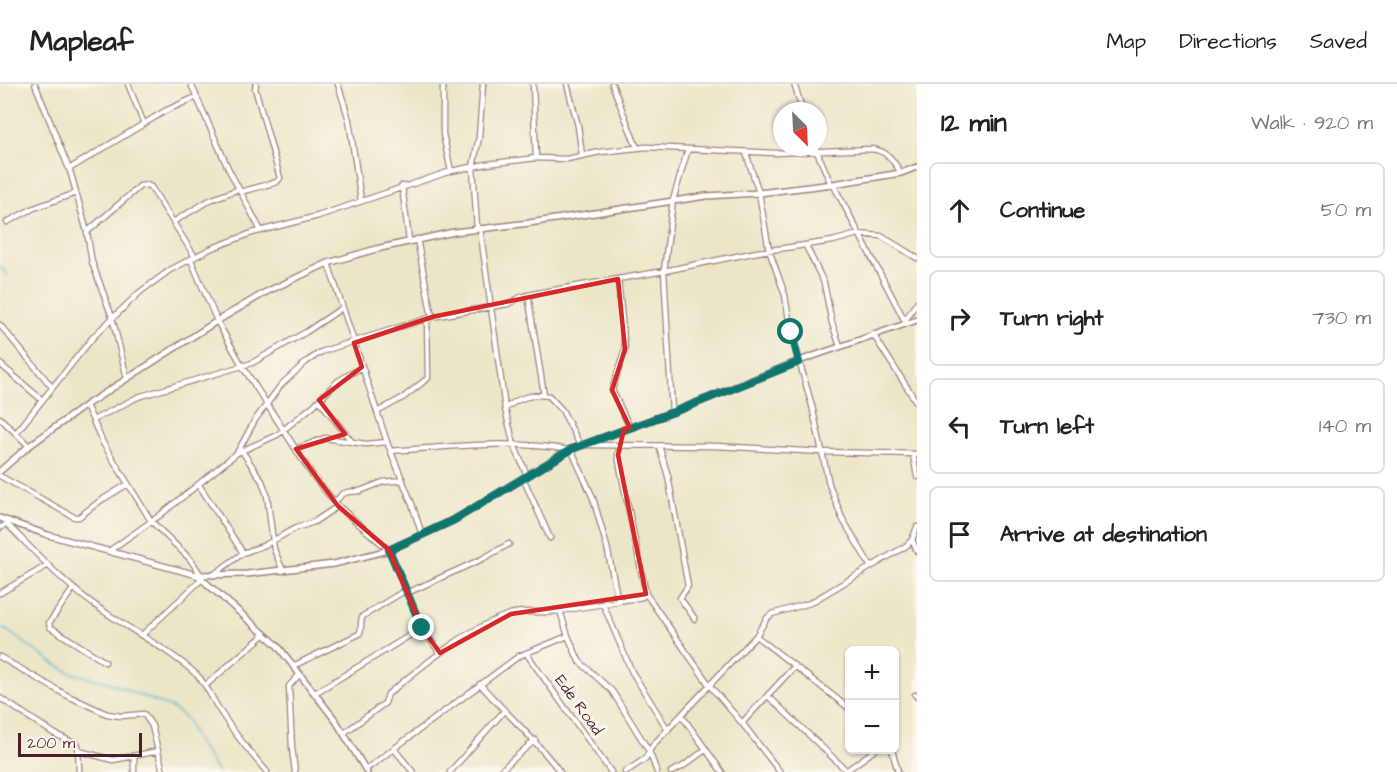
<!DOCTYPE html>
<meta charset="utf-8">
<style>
:root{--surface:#fff;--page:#f2f2f2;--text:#222;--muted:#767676;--line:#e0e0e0}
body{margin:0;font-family:"Architects Daughter",sans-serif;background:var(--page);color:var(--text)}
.controls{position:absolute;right:18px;bottom:18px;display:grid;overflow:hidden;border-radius:9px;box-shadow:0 2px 4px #0004}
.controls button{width:54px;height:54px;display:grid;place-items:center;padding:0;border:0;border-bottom:2px solid var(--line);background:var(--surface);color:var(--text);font:30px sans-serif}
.compass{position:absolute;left:773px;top:18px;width:54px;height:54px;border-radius:50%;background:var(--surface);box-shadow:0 2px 4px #0004;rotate:156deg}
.scale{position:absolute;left:18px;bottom:15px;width:124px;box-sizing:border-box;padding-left:6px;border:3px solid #4a1f2b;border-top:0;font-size:16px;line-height:21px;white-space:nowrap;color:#4a1f2b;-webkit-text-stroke:4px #fbf7ec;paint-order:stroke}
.stop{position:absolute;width:18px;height:18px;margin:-14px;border:4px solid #0f766e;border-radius:50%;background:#fff}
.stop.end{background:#0f766e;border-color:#fff;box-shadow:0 2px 6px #0008}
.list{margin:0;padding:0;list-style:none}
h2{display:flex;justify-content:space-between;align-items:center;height:78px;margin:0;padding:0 24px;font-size:26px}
h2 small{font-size:20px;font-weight:400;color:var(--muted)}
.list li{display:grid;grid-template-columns:39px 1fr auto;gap:18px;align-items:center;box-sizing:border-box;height:96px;margin:0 12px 12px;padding:0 12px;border:2px solid var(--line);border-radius:9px}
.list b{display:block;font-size:22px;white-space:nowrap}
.list em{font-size:20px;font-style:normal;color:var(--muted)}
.icon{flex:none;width:33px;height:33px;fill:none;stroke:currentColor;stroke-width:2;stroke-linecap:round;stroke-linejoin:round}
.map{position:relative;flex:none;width:917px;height:688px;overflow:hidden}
header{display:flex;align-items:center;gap:36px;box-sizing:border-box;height:84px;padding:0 30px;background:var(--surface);border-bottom:2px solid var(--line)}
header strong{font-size:28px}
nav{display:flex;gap:33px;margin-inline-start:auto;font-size:21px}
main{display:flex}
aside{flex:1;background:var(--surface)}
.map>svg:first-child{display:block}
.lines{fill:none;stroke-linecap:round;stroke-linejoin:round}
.stream{stroke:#4fb8cc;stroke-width:1.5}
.minor-casing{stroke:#9b827a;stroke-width:7}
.tertiary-casing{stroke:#9b827a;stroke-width:8}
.minor{stroke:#fff;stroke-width:4.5}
.tertiary{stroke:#fff;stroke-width:5}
.route{stroke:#0f766e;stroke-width:8}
.marked{fill:none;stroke:#d62828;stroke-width:4.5;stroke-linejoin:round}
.labels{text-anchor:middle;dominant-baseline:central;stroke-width:6;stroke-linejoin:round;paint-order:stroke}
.street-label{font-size:16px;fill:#4a1f2b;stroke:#fbf7ec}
</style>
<header>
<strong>Mapleaf</strong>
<nav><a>Map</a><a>Directions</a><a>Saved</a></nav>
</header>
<main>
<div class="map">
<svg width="917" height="688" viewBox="0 0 917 688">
<rect width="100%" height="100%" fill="#fbf7ec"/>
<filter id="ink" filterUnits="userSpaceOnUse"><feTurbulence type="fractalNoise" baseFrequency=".0167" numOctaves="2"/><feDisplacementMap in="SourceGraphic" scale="12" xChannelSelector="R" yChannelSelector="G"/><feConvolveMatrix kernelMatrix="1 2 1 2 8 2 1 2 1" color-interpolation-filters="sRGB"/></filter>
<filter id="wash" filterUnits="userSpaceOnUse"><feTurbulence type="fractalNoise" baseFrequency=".008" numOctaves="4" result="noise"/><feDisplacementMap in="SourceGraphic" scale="24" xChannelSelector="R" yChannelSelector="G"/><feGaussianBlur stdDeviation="1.35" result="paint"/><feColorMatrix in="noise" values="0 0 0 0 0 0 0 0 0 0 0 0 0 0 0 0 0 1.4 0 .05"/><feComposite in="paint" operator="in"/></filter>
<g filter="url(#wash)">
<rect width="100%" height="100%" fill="#ece6c8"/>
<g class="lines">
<path class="stream" d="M0,182L7,191
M0,544L8,547L50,577L71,589L110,599L174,625L188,637L194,653L218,688"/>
</g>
</g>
<g filter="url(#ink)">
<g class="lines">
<defs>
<path id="minor" d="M35,0L71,90L87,148L92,178L112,233L127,294
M128,0L144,40
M191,0L228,84L261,147
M338,0L349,36L361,117
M443,0V50L451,87
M533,0L536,74
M567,0L578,42L582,71
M612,0L637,64
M794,0L803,27
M815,63L831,100
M746,69L759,109L769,166L785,211L791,248L812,322L829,400L842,434L871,483
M69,85L165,27L196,13
M833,100L906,239
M402,102L409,156
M240,108L277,98L280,94L255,4L256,0
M7,138L34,124L76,109
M173,138L210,116L239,105
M477,144L473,83L479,53L483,0
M480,144L505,325L514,361L527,391
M87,148L140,102L147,101L151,103L195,173
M417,155L432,233
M806,162L824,199L832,239L840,262
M191,176L217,237L243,283L313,392L338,422L389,466L422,544L440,569
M328,179L387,358L412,420L422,451
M618,195L625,265L612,306L630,344
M528,211L544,311
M905,237L917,218
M0,241L52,303
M873,250L917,319
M0,280L42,316
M319,316L352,358
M86,321L103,359L151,437L190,475L201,491
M505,325C517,314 533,309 549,312L562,326L580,361
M377,328L404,313L428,294L427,235
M672,328L664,187L673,116L688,65
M0,334L29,362
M93,336L138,313L252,279L306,248L342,224
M16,349L94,252L140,208L170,186L210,165L252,149L318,132L451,87L487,80L536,74L567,75L600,68L646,63L774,69L871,65C888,67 892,75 901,89
M585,361L716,362L822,368L917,370
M620,362L618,371L620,383L646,510L710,602L742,639L780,688
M659,362L668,392L688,502L680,514L695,535
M296,365L325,354L366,360L387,358
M571,365L593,414L607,463L618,517
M242,367L262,397L267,411L274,465L283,487
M391,367C449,363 512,355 569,366
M237,369L277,351L313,322L338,297L362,283
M913,370L917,393
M0,392L74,433H79L100,417L128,400
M523,394L550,454
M199,401L243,469
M335,418L342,410L348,408L360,407L383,398L403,396
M7,440C37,470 66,502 102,526C133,548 169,565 197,591C208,602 213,618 222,630C235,651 251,669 267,688
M0,444L9,438
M912,456L917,467
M109,467L159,432L237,369L255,336L281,301L306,278L321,268L336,263L432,233L508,220L521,213L537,209L664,187L757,168L833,157L858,150L881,152L917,174
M213,491L243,469L265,461L296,444L314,438L338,422
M73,505L49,539L50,543L105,578
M0,509L48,481
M407,509L482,475L509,460
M603,520L632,588L668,646
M560,527L568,552L579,577L612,607L649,667L657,688
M142,551L202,495
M756,552L850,625
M526,569L611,688
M0,573L66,611L107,630L121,632L144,630L152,642L163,688
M293,582L359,550C363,545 359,538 363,532L406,506
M480,600C506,630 536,655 560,688
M206,601L265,550
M315,609L422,544
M915,611L917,613
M768,612L847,687
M0,614L55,650L78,661L79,688
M682,632L722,688
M742,639L794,583
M344,649L385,619L388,610C422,582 468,544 510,530C523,526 538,529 551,528C582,524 612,518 642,513L646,510
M394,665L413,688
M892,666L898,688
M79,667L113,676L158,667
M134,672V688
M365,686L519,572L568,552
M846,687L875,666
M295,688L292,664L289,602L300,590
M450,688L504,627
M499,688L535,656
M625,688L645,675L653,661L756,552L767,534L772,530L810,519L906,462L912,456L917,443
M671,688L682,683L705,666"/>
<path id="tertiary" d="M0,387L29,362L86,321L217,237L266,208L328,179L376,165L454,148L529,139L706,112L759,109L833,100L901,89L917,83
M0,434L48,451L197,491L247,490L334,480L389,466L454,436L571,365L684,324L799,277L917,236
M197,491L277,561L336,637L367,688"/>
</defs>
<use href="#minor" class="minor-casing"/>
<use href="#tertiary" class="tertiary-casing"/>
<use href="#minor" class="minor"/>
<use href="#tertiary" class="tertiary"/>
</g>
</g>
<g class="lines" filter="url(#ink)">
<path class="route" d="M422,544L389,466L454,436L572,365L684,324L799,278L791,248"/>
</g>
<path class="marked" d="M618,195L625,265L612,306L630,344L624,345L618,371L646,510L511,530L440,569L422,544L389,466L338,422L296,365L345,350L319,316L362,283L354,259L432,233Z"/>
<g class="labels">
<g class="street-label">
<text transform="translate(579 621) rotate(54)">Ede Road</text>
</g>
</g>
</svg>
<div class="controls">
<button>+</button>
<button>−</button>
</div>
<svg class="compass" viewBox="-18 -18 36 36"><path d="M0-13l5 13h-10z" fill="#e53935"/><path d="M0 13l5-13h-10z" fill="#767676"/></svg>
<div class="scale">200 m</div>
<div class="stop" style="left:791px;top:248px"></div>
<div class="stop end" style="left:422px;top:544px"></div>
</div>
<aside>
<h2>12 min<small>Walk · 920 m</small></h2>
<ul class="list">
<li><svg class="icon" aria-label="ahead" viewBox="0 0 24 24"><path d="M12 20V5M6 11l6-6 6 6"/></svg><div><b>Continue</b></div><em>50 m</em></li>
<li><svg class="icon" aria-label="right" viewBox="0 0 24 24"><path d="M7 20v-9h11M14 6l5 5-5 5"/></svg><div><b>Turn right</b></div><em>730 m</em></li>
<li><svg class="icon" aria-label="left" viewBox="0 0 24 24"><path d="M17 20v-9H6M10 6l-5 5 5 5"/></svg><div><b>Turn left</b></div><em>140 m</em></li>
<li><svg class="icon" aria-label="arrive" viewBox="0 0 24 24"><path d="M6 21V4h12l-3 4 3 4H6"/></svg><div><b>Arrive at destination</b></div></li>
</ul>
</aside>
</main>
